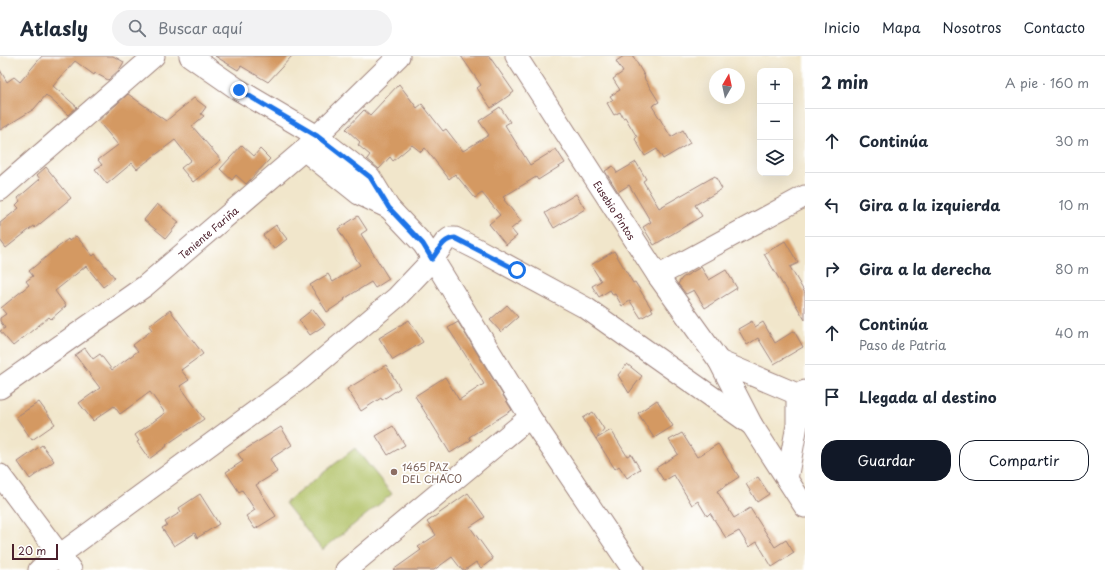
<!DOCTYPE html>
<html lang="es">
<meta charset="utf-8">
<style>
:root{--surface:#fff;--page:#f2f2f3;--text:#1f2937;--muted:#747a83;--line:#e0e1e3;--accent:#111827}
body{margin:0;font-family:"Playpen Sans",sans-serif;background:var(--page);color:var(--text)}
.controls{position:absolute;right:12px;top:12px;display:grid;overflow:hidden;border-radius:8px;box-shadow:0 4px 16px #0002}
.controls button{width:36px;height:36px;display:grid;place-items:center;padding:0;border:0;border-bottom:1px solid var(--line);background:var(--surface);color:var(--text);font:20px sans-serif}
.compass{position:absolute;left:709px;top:12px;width:36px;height:36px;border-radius:50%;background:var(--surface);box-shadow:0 4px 16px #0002;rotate:9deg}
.scale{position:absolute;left:12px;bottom:10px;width:46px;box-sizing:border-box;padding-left:4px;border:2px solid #4a1f2b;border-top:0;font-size:11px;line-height:14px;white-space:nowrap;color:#4a1f2b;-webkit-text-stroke:3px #fff;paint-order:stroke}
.stop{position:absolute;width:12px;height:12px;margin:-9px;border:3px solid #1a73e8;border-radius:50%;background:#fff}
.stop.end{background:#1a73e8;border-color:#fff;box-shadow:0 1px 4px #0008}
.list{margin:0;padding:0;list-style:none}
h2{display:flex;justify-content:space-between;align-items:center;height:52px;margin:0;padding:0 16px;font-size:17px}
h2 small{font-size:13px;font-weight:400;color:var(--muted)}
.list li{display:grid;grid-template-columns:26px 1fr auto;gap:12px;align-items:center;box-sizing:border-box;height:64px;padding:0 16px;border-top:1px solid var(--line)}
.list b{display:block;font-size:15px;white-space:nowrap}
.list p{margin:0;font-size:13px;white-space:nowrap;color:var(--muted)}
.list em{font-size:13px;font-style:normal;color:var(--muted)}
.actions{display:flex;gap:8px;padding:12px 16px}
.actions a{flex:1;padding:9px 0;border:1px solid var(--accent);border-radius:16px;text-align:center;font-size:14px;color:var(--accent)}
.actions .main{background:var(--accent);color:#fff}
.icon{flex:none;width:22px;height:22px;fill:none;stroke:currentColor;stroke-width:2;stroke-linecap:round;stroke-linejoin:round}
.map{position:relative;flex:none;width:805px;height:514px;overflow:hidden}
header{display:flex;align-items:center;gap:24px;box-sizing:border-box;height:56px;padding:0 20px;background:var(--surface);border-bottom:1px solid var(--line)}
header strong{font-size:19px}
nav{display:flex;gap:22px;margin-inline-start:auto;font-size:14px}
.search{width:280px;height:36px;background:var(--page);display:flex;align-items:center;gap:10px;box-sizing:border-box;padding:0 14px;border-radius:22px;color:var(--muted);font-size:15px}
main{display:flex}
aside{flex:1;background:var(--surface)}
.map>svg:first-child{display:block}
.green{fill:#afc062;stroke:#7c7046}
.building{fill:#d49962}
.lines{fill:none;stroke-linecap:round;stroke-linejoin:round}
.minor-casing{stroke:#9e827b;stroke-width:23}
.minor{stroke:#fff;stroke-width:21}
.route{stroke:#1a73e8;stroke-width:5}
.education-dot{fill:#8d6e63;stroke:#fff;stroke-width:1.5}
.labels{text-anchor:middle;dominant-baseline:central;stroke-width:3.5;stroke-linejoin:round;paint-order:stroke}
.street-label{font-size:10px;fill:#4a1f2b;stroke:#fff}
.education-label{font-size:10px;fill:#785e54;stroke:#fff;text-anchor:start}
</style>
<header>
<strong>Atlasly</strong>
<div class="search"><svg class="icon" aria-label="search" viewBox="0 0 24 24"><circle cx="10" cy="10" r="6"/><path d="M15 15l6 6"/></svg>Buscar aquí</div>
<nav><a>Inicio</a><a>Mapa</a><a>Nosotros</a><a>Contacto</a></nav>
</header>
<main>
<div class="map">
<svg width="805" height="514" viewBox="0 0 805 514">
<rect width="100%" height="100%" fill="#fff"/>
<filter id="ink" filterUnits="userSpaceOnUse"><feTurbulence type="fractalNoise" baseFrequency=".025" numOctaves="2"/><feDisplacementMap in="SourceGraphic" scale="8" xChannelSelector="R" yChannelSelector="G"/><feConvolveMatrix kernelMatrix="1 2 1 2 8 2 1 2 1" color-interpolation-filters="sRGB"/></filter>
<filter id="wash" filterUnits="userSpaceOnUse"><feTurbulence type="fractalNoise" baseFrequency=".012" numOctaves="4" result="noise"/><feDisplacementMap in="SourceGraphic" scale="16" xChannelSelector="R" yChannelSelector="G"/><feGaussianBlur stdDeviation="0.9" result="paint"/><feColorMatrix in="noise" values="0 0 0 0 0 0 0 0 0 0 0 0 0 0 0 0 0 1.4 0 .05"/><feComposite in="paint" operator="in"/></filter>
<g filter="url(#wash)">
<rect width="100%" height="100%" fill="#f1e6cb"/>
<path class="green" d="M355,392L392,438L322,494L285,447Z"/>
<g id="blocks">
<path class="building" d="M42,0H113L124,6L119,14L108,24L95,17L94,19L75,5L53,30L77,51L68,59L46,39L34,53L0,74V14L7,26L14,21L20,26Z
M215,0H292L268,26L241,10L238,14Z
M461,0H489L514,36L491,52L477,32L481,29Z
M624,0H633L645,21L644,22L659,46L652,50L671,81L683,74L690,87L663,103L657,93L645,100L635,83L637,81L625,61L623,62L620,56L614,59L607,47L613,44L610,40L620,34L613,23L623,16L616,5Z
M399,28L417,52L422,48L443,75L446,73L463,95L489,79L479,65L500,51L510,66L505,69L530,109L556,93L565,107L538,124L536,121L503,141L505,143L504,144L521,165L511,173L517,180L506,189L489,168L500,159L482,137L475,142L455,118L449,123L425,92L421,96L412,89L393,105L390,101L379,113L367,103L370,99L358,89L360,86L346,73L364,54L370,59Z
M128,38L166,65L194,42L206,51L201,58L204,60L192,70L221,104L193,126L181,112L191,104L175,84L137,113L132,107L107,128L95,113L102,109L98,104L118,89L98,65Z
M242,89L254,100L260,93L270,103L246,128L236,119L232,124L220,113Z
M636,106L646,123L643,125L659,152L715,120L722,133L695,149L702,160L654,189L643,171L651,166L629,129L618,136L605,115L613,110L617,117Z
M46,111L71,142L35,172L34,170L6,192L0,184V167L19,152L16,149L20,145L18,142L40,123L37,119Z
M576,138L585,153L554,172L545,157Z
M157,148L179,166L166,182L144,164Z
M358,160L367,174L361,178L389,223L375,232L371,226L344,243L345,244L327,256L310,229L328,218L333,226L360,209L353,198H354L338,173Z
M276,169L287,183L274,193L263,179Z
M76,180L93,200L95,198L115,222L103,231L86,210L55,235L66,250L51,263L49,261L13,290L0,275L5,272L0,265V262L6,258L1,252L29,229L26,225L33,220L29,215L68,183L69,185Z
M785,185L798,207L790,211L805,237V264L784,229H783L764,198Z
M614,195L633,227L635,226L653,255L641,262L630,245L622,250L615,238L613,239L610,234L599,241L592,230L601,225L591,209Z
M701,211L709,224L726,214L737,232L705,252L694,234L686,238L678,228L682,222Z
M507,249L518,261L501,276L490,264Z
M313,253L325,269L310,279L299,264Z
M170,254L203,298L181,314L189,324L180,330L204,363L166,389L167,390L149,403L137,386L139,385L135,379L165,357L150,336L120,358L114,350L93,365L79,347L100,332L75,299L85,292L93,303L100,298L112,314L138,295L133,289L152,274L149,270Z
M409,264L423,286L393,304L379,282Z
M752,265L755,271L763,266L775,287L794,275L803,291L774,308L758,282L747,289L738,273Z
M458,266L512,354L469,381L471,384L450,397L415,340L445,321L459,344L484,328L448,272Z
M627,308L642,320L629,337L618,319Z
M386,309L400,332L382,344L381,342L361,355L347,333Z
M657,344L673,370L654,382L638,357Z
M39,346L55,368L32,384L16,361Z
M593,356L604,373L596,383L583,362Z
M393,370L405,389L388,399L376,380Z
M281,371L292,389L270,403L277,416L256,429L276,460L255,473L246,460L255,454L242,434L239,436L226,416L243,405L238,398Z
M611,374L627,400L631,398L640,413L627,422L619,410L615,413L596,383Z
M682,377L697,401L718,388L739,421L717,435L734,462L750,452L775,491L786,484L794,497L772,511L757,486L749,491L739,475L726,482L710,457L707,460L698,445L692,449L674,419L664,425L656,412L678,398L669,384Z
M42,389L54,405L30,423L18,406Z
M758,421L769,438L757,446L746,428Z
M468,437L485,461L470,471L493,503L481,512L476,506L465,514H462L452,501L434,514H393L421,494L418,491L436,479L427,466Z
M200,438L219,468L197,482L195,477L174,490L162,472L167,469L165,466L181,456L179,452Z"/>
</g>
</g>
<g filter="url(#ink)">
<use href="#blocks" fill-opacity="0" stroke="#9e827b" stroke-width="1"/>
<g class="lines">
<defs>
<g id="minor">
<path d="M190,0L239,34L317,80L370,121L389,152L423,188L433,203L445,186L450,182H455L477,193L586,252L752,369"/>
<path id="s1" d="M516,0L658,220L719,305"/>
<path d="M304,94L359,138L389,152"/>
<path d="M0,134L154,0"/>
<path d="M658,220L805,140"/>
<path id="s2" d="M0,332L145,230L304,94L317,80L399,0"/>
<path d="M805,335L797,338L719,305L752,369L805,451"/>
<path d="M0,419L71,514"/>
<path d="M787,423L797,369V338L805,344"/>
<path d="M39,514L301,322L397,241L433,203L530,361L633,514"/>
<path d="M346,514L530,361"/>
</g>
</defs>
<use href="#minor" class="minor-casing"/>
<use href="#minor" class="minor"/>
</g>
</g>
<g class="lines" filter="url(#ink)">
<path class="route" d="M239,34L317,80L370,121L389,152L423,188L432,203C439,194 443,183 455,182L517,214"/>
</g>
<circle class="education-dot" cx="394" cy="416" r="4"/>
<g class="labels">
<g class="street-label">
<text stroke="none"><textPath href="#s1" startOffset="183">Eusebio Pintos</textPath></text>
<text stroke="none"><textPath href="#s2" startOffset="260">Teniente Fariña</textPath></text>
</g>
<g class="education-label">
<text x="402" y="410">1465 PAZ<tspan x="402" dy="12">DEL CHACO</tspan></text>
</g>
</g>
</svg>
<div class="controls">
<button>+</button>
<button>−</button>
<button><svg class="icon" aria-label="layers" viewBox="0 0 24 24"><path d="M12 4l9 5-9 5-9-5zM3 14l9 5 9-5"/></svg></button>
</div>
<svg class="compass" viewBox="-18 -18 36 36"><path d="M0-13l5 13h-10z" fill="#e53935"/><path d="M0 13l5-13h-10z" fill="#747a83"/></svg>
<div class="scale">20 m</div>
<div class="stop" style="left:517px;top:214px"></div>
<div class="stop end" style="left:239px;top:34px"></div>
</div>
<aside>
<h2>2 min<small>A pie · 160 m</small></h2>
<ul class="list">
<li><svg class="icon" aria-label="ahead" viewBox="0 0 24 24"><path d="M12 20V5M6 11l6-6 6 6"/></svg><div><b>Continúa</b></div><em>30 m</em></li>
<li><svg class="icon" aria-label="left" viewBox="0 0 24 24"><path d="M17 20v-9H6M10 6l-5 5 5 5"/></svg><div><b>Gira a la izquierda</b></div><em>10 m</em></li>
<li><svg class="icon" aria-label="right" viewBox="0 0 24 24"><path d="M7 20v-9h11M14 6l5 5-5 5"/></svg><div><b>Gira a la derecha</b></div><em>80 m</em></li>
<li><svg class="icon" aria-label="ahead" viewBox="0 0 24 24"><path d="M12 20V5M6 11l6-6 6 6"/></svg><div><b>Continúa</b><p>Paso de Patria</p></div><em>40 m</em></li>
<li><svg class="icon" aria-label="arrive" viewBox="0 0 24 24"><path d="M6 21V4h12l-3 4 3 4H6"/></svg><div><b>Llegada al destino</b></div></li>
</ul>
<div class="actions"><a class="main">Guardar</a><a>Compartir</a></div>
</aside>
</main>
